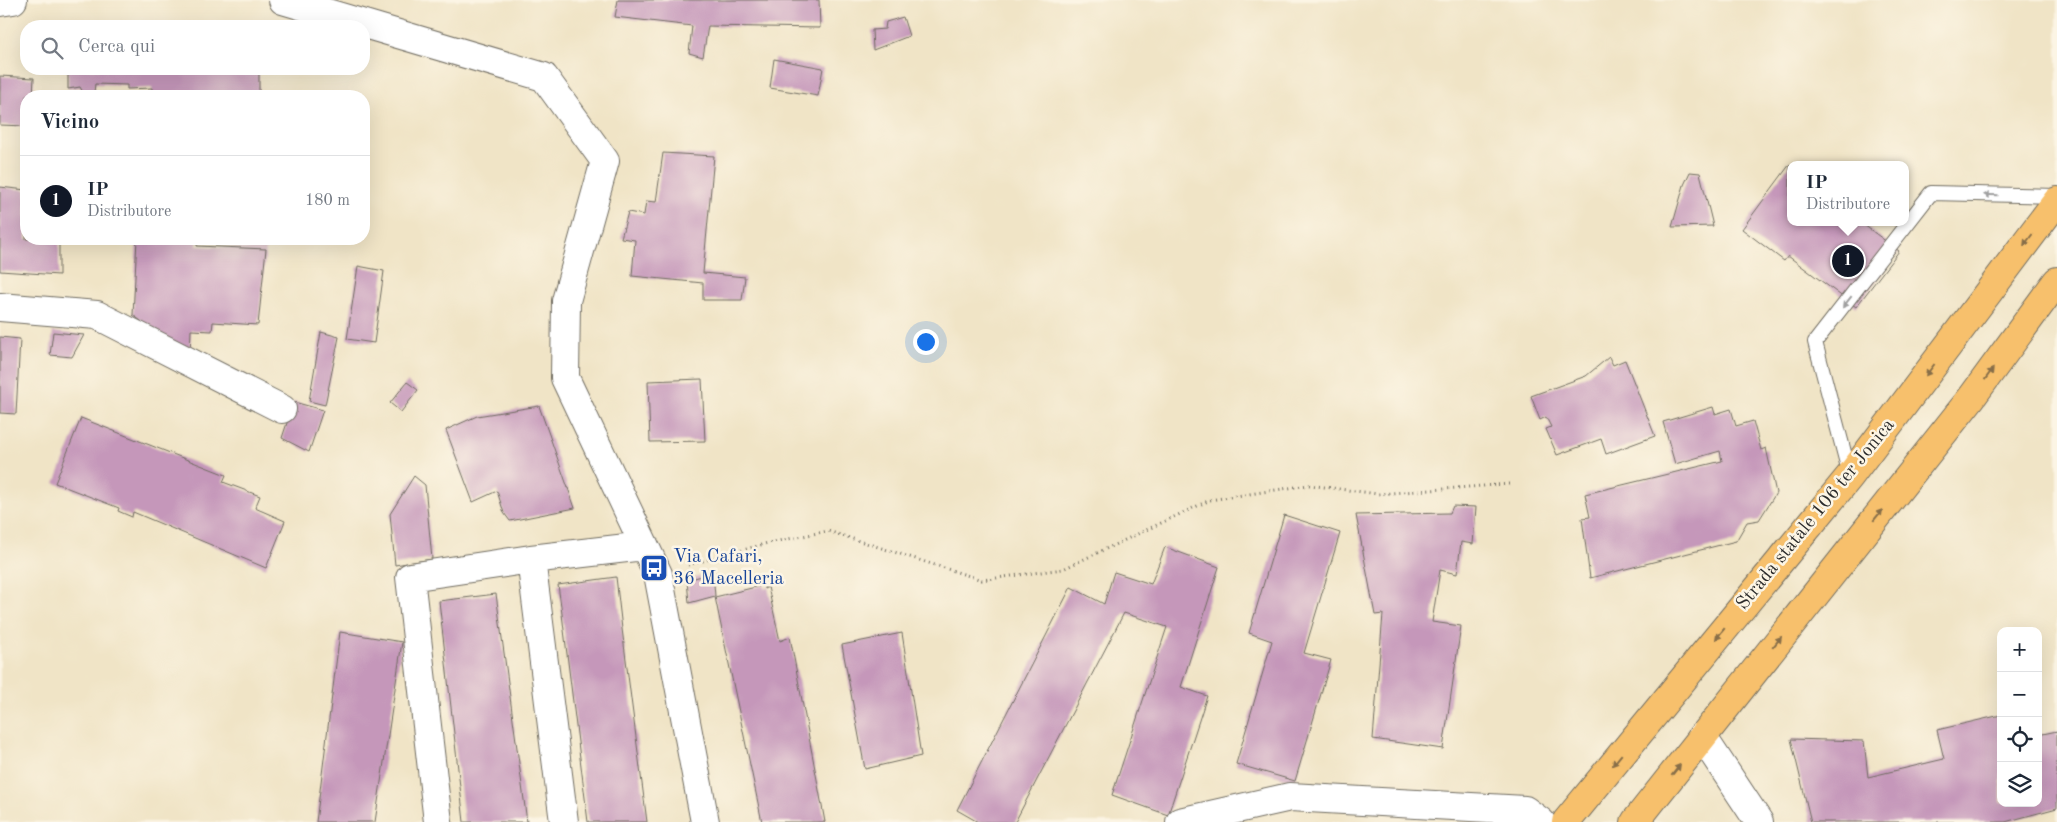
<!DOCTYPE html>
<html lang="it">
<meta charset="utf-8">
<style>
:root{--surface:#fff;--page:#f2f2f3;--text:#1f2937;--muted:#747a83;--line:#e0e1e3;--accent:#111827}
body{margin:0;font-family:"Old Standard TT",serif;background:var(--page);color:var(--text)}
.controls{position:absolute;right:15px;bottom:15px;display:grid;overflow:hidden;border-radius:10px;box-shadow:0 5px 20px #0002}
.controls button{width:45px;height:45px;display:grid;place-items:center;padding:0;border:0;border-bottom:1px solid var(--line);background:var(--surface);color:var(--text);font:25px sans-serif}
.you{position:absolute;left:925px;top:341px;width:18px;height:18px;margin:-12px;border:4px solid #fff;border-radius:50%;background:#1a73e8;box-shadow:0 0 0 8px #1a73e833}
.badge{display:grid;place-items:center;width:32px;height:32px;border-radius:50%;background:var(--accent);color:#fff;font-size:16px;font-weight:700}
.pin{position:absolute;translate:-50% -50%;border:2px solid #fff;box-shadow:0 1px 5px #0006}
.popup{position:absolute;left:1787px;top:161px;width:122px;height:65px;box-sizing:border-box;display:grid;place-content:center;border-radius:10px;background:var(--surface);filter:drop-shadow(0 1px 4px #0005);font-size:16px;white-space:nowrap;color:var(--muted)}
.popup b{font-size:19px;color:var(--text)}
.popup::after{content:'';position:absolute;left:50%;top:100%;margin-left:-10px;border:10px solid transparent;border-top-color:var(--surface)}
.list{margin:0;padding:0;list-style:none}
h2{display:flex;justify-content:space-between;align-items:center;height:65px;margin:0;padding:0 20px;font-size:21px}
h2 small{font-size:16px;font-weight:400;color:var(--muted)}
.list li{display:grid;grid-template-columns:32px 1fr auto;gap:15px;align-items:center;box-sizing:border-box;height:90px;padding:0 20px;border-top:1px solid var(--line)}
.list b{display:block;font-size:19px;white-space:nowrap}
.list p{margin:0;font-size:16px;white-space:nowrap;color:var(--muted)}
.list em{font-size:16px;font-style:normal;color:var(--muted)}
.icon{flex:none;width:28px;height:28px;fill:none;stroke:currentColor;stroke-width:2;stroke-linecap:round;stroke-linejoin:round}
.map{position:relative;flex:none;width:2057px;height:822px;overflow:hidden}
.search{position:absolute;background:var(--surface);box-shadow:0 5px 20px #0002;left:20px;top:20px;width:350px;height:55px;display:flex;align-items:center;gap:12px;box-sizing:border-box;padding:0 18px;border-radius:20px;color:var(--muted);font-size:19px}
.panel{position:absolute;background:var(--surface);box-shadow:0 5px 20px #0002;left:20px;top:90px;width:350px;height:155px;border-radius:20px}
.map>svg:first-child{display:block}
.building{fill:#c597ba}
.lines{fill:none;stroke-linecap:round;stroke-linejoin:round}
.lane-casing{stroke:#706c61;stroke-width:16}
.street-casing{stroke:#706c61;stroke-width:30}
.primary-casing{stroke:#706c61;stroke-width:30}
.path{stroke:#706c61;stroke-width:3;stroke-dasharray:1 4;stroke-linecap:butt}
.lane{stroke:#fff;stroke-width:14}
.street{stroke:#fff;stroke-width:28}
.primary{stroke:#f7c06c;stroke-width:28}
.oneway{fill:#a0a0a0}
.oneway2{fill:#876e48}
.labels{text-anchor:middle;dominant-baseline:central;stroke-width:5;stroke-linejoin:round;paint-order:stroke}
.street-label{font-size:19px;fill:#2b2b2b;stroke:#fcf5e5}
.transit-label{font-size:19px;fill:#164399;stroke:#fcf5e5;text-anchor:start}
</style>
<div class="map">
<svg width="2057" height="822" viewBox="0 0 2057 822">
<rect width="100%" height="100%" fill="#fcf5e5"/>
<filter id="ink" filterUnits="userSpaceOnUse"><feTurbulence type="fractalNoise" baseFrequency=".02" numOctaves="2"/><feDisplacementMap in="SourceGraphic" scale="10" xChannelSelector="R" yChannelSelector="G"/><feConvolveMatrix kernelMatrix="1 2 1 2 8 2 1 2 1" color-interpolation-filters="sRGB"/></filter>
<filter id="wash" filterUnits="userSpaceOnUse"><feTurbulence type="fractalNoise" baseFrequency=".0096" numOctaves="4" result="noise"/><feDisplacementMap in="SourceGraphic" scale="20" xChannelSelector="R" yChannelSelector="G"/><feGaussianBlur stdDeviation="1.12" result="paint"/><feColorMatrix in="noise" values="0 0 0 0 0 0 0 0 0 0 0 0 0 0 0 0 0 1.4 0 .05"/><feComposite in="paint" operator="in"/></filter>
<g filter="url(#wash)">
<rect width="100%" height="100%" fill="#f0e4c6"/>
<g id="blocks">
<path class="building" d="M618,0H819L820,28L708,26L703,57L689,53L692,26L615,17Z
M903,17L909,36L873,50L872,30L885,29L886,22Z
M774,59L823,68L818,96L770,88Z
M68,69H259V96H152V88L127,89V85L95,84L94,92L89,96H85L80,87L68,89Z
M0,76L34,78L33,96H26V126L0,125Z
M663,153L714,156L703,273L745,277L742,300H703V283L632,276L635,240L621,238L628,212L644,215L646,201L656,202Z
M1790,164V222H1860L1899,251L1856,307L1788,256L1784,261L1742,229Z
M1690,172L1700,173L1713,226L1672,227L1684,185Z
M0,187L26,190V239H59V275L0,271Z
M137,239H198L197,246L266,249L258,325L213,322L212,331L191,330L190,354L145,324L133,315Z
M358,266L384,271L374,343L347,339Z
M53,332L84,335L72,357L50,355Z
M321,332L339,337L325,405L309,401Z
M0,337L20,339L16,414L0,413Z
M1609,357L1613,365L1625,360L1655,436L1606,454L1601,439L1557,455L1546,429L1551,427L1546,417L1540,420L1531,396L1586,376Z
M702,379L705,441L650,442L648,381Z
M407,382L418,390L401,412L390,403Z
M294,402L323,410L309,452L282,438Z
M539,406L575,508L510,521L504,513L497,491L473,502L446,430L477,416Z
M1713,407L1715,414L1731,409L1736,426L1753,421L1761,450L1766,448L1776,493L1759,520L1747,522L1736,541L1590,578L1582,518L1590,517L1585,494L1722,461L1720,451L1675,464L1663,422Z
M81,418L226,475L223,482L260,496L255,508L285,521L266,568L133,512L132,517L118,511L119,508L55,483Z
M414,476L425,485L432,559L395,565L390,514Z
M1453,506L1476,507L1473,544L1461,542L1457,574L1440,570L1432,622L1461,626L1443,749L1373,739L1383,614L1375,615L1356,515L1450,513Z
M1284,515L1340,533L1304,653L1331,660L1295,781L1236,764L1272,641L1249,633Z
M1165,547L1219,567L1181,687L1207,696L1168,815L1112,795L1167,627L1124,613L1015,822H978L957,810L1071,587L1104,604L1114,572L1151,584Z
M713,573L715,596L689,603L687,580Z
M616,577L622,629L647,822H588L561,606L558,585Z
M764,585V589L768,587L780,641L790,637L825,822H762L715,597Z
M496,594L527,822H464L439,601Z
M340,632L402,642L375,822H316Z
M902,633L921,756L865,769L842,645Z
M2001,715V803H2038V735L2057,731V808L2005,822H1811L1791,739L1864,741L1868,777L1944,759L1937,730Z"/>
</g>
</g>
<g filter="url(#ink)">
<use href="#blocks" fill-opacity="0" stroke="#706c61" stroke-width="1"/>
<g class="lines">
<defs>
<path id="lane" d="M1850,475L1815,342L1931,193L2057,196"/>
<path id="street" d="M283,0L544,77L605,161L566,301L565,378L658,574L705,822
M0,2L13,0
M0,307L97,315L282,409
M531,559L564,822
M1702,736L1759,822
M438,822L410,577L531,559L644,546
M1180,822L1290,797L1525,810L1541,822"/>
<path id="primary" d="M1566,822L1850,476L2057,201
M1635,822L1972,397L2057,281"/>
</defs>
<use href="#lane" class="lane-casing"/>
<use href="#street" class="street-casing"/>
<use href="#primary" class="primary-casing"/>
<path class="path" d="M688,565L768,543L828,531L982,580L1063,569L1210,500L1309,485L1378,494L1509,484"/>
<use href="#lane" class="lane"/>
<use href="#street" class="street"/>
<use href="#primary" class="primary"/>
</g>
<defs><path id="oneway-solid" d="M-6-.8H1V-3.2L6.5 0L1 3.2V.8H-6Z" transform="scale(1.25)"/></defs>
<g class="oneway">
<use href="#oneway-solid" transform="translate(1991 195) rotate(-179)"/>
<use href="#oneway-solid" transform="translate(1847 302) rotate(128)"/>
</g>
<g class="oneway2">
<use href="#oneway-solid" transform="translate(2028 240) rotate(127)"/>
<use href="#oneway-solid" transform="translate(1930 370) rotate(127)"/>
<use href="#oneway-solid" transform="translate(1989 374) rotate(-54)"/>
<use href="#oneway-solid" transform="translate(1878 515) rotate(-51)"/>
<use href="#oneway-solid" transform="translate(1720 634) rotate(129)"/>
<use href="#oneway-solid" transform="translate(1777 642) rotate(-51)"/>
<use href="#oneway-solid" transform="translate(1617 760) rotate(129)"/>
<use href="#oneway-solid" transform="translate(1676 770) rotate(-52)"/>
</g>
</g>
<defs>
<symbol id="bus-square" viewBox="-11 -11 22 22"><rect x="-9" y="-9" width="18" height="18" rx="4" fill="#1a4fb4" stroke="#fcf5e5"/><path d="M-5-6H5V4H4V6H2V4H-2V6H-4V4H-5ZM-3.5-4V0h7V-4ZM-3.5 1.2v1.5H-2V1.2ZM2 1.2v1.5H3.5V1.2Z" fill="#fff"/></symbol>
</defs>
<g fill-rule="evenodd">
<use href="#bus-square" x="638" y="552" width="32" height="32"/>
</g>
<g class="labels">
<g class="street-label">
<text transform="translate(1816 515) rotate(-51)">Strada statale 106 ter Jonica</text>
</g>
<g class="transit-label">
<text x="673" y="557">Via Cafari,<tspan x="673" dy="22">36 Macelleria</tspan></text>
</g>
</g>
</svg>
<div class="controls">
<button>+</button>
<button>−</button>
<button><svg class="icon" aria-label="locate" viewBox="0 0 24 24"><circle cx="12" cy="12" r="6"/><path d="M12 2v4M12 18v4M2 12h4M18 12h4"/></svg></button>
<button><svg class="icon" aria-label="layers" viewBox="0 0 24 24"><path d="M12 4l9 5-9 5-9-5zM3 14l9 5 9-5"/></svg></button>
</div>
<div class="you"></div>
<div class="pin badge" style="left:1848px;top:261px">1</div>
<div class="popup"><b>IP</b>Distributore</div>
<div class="search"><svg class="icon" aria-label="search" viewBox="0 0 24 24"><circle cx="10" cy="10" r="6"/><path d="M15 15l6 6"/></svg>Cerca qui</div>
<section class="panel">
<h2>Vicino<small></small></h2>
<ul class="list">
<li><span class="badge">1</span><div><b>IP</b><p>Distributore</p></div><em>180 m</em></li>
</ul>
</section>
</div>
